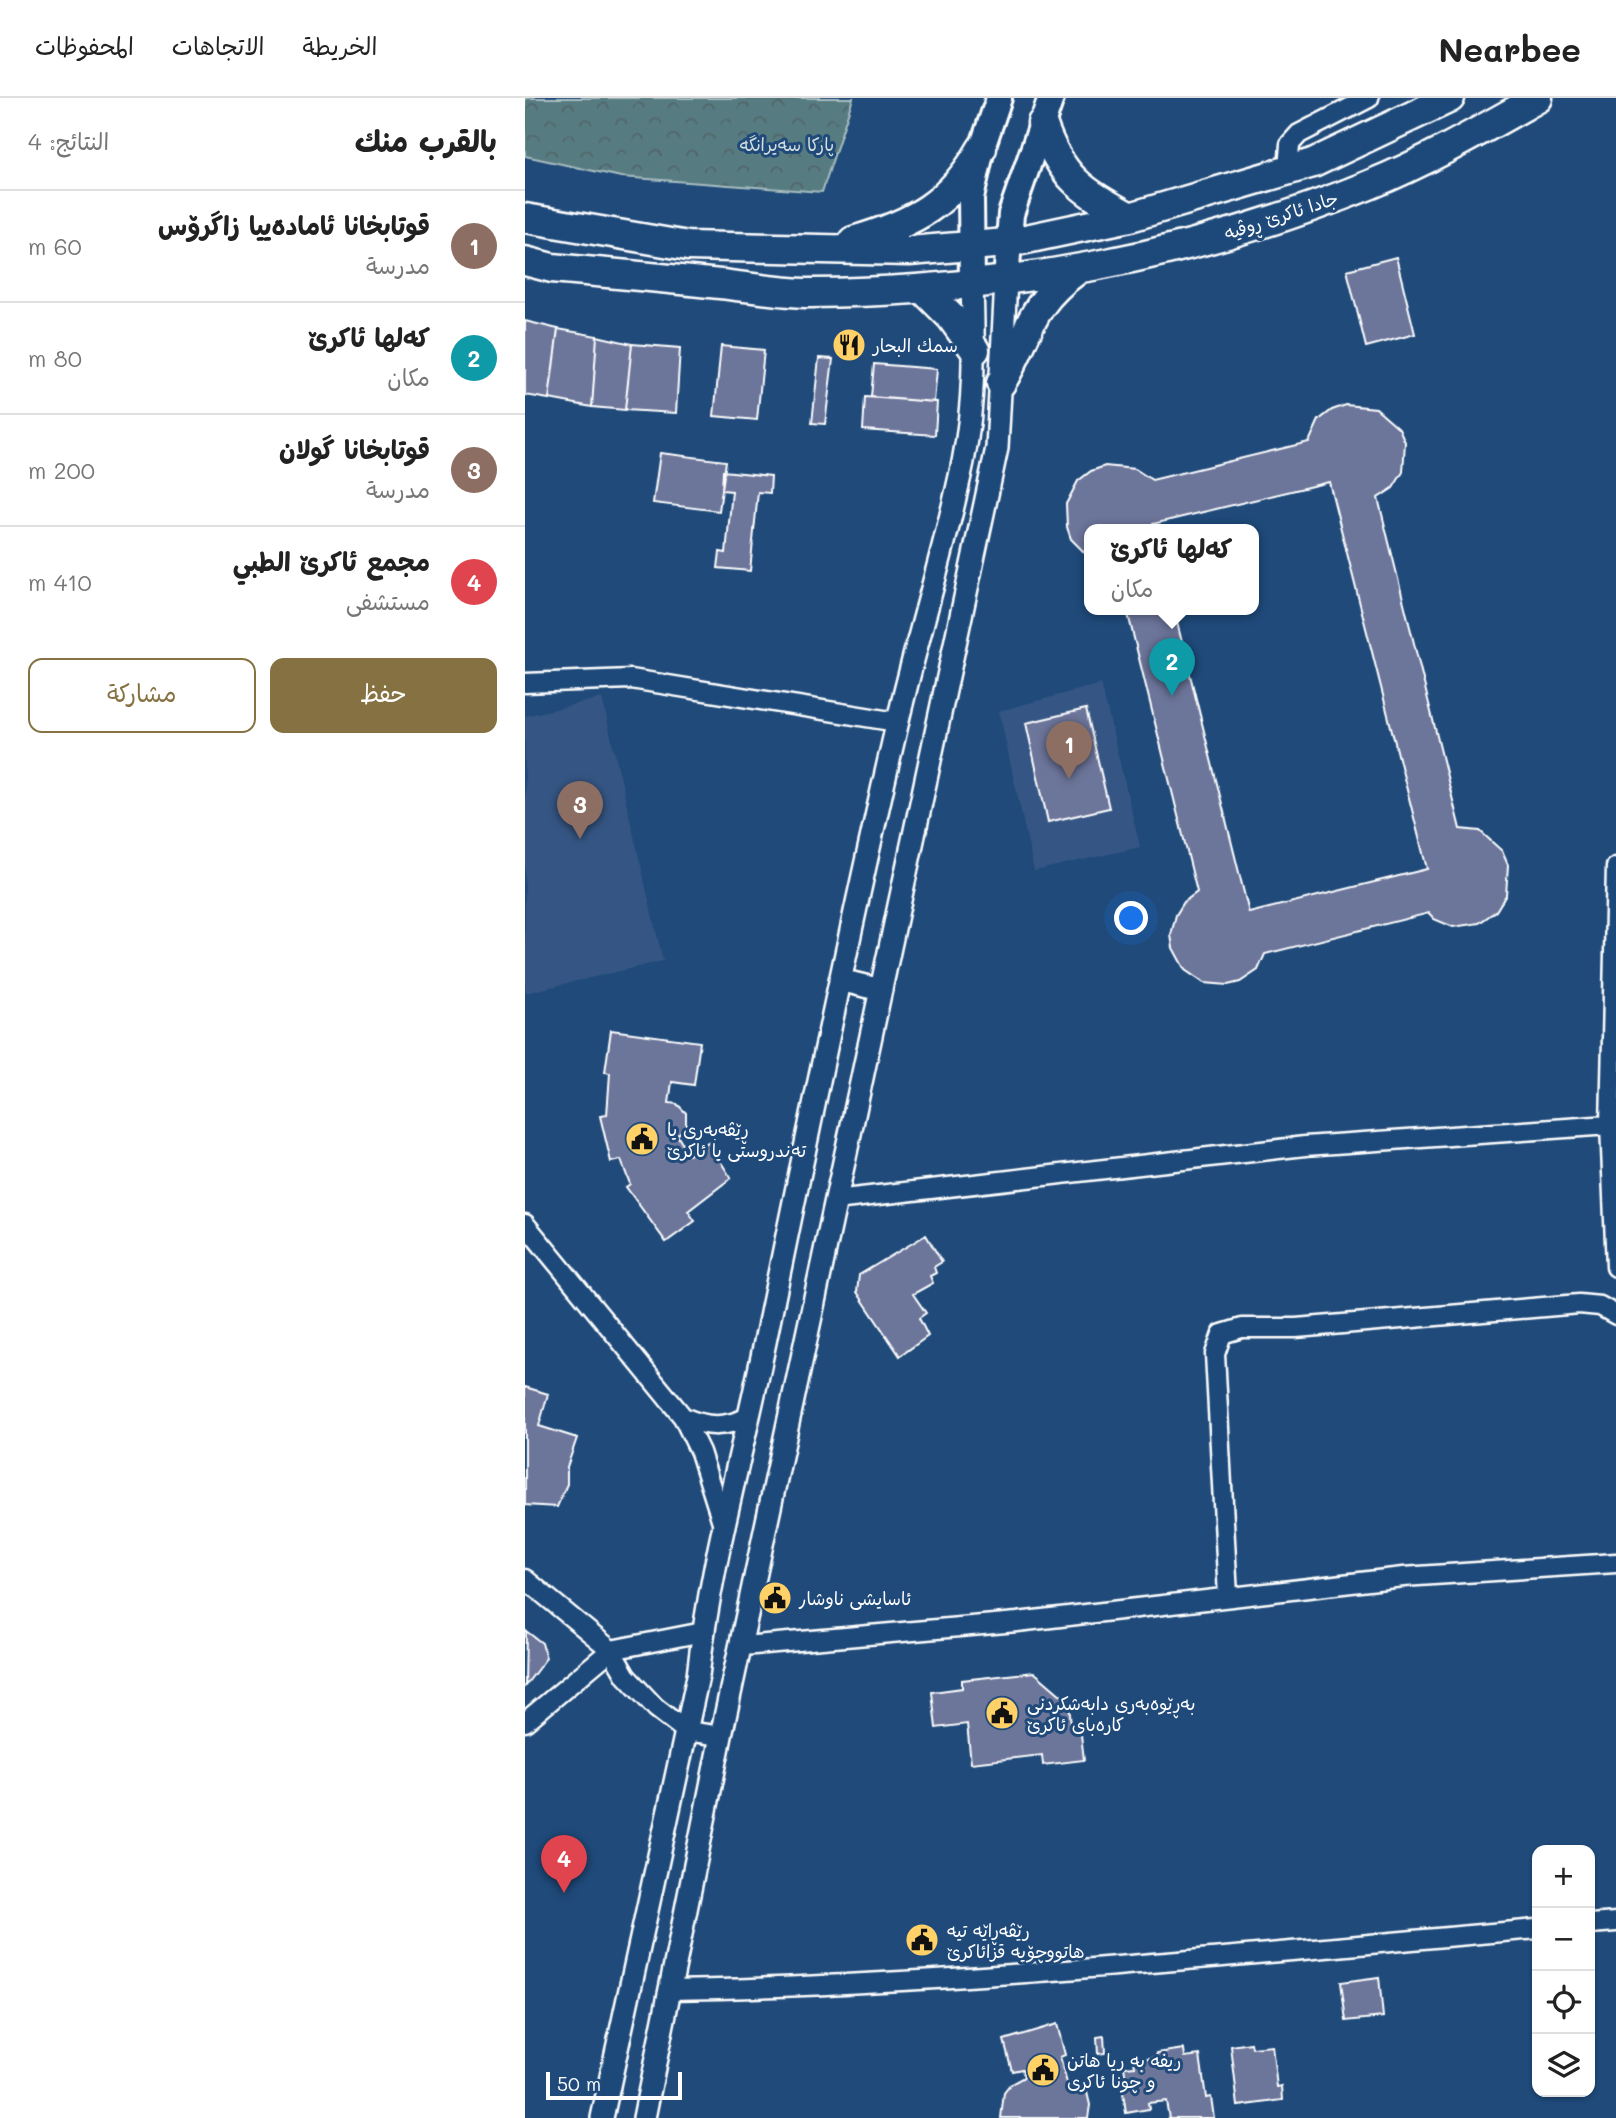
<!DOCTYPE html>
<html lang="ar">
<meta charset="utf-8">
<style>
:root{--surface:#fff;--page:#f6f6f6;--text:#222;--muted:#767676;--line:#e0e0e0;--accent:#857141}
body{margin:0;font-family:Mali,"Playpen Sans Arabic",sans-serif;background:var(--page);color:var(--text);direction:rtl}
.controls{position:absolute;right:21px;bottom:21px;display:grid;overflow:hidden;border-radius:14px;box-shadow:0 2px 5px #0004}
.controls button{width:63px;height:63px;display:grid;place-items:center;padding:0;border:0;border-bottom:2px solid var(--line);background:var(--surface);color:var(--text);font:35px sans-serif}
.scale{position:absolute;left:21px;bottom:18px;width:136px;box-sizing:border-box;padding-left:7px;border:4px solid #fff;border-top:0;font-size:19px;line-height:24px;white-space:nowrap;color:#fff;-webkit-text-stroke:5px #1f4a7a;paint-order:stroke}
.you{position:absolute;left:607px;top:821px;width:24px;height:24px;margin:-18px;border:5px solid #fff;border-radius:50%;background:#1a73e8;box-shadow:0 0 0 10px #1a73e833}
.badge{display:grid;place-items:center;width:46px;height:46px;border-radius:50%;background:var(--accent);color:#fff;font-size:23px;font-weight:700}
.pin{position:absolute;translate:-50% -58px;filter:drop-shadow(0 2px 4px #0008)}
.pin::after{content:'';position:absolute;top:37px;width:24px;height:21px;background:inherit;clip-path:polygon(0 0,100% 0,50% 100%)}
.popup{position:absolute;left:559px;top:426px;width:175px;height:91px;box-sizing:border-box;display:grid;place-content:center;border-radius:14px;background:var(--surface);filter:drop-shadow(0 2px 5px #0005);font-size:23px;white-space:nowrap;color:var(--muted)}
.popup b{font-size:26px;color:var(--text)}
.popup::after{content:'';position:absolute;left:50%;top:100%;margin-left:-14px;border:14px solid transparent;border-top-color:var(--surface)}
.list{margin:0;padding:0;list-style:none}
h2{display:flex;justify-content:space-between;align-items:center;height:91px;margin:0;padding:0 28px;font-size:30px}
h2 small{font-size:23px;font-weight:400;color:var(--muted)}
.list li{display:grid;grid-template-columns:46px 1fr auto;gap:21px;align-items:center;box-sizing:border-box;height:112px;padding:0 28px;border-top:2px solid var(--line)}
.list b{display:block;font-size:26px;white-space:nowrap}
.list p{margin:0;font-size:23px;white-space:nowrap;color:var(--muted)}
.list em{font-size:23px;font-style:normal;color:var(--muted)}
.actions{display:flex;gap:14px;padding:21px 28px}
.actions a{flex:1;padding:16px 0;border:2px solid var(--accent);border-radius:14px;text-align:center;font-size:24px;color:var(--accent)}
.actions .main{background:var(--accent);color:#fff}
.icon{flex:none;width:38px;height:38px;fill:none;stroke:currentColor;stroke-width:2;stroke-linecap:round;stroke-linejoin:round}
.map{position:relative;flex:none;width:1091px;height:2020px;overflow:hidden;direction:ltr}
header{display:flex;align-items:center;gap:42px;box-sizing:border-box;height:98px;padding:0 35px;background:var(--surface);border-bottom:2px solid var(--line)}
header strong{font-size:33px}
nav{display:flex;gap:38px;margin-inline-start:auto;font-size:24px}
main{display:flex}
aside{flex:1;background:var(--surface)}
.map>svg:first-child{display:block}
.built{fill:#365784}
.park{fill:url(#park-crowns);stroke:#aabec0;stroke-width:2}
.building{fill:#6c749a;stroke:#fff;stroke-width:2}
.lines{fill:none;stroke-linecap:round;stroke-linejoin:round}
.minor-casing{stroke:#fff;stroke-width:23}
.tertiary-casing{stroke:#fff;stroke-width:26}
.secondary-casing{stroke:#fff;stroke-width:30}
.trunk-casing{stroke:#fff;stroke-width:33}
.minor{stroke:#1f4a7a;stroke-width:18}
.tertiary{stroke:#1f4a7a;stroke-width:21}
.secondary{stroke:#1f4a7a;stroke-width:24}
.trunk{stroke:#1f4a7a;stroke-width:28}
.labels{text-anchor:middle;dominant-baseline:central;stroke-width:6;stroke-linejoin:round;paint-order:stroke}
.park-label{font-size:18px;fill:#d5dee0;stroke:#1f4a7a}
.street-label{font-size:18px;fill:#fff;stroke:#1f4a7a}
.poi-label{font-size:18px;fill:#fff;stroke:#1f4a7a;text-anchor:start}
</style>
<header>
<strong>Nearbee</strong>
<nav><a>الخريطة</a><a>الاتجاهات</a><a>المحفوظات</a></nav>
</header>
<main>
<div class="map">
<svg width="1091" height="2020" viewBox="0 0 1091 2020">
<defs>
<pattern id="park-crowns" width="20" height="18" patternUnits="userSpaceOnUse" patternTransform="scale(1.75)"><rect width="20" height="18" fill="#567c82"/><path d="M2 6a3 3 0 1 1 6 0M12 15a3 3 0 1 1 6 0" fill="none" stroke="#516467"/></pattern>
</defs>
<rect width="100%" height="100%" fill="#1f4a7a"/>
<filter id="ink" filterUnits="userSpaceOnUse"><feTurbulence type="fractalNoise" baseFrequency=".0143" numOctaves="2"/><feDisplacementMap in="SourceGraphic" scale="14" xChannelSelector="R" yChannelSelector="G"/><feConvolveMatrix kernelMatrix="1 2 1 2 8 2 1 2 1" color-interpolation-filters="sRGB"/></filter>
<g filter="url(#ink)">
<path class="built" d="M576,586L615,749L509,773L474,613Z
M77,600L138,863L0,895V618Z"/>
<path class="park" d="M0,0H328L297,94L96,79L0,58Z"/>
<path class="building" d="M871,159L890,236L841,249L822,172Z
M0,223L33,231L24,301L0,297Z
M33,231L72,238L67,309L24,301Z
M72,238L107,246L100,312L67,309Z
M107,246L155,250L151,315L100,312Z
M196,248L239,252L232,322L189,318Z
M294,260L308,261L300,326L287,325Z
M349,266L412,271L409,304L346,299Z
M340,299L412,304L410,337L338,332Z
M821,307L851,310L874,330L880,344L878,374L868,390L853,400L935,731L955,733L977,753L983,767L981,797L971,813L954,825L928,829L909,821L904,815L740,856L733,872L715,884L703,887L679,885L660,872L648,850L646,837L651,817L659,804L672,794L602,512H649L724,815L902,771L804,384L628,426L629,432H565V460L546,441L542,429L541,406L553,383L566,373L580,368L610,371L627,382L784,344L794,322L807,312Z
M135,355L201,363L194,413L128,405Z
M198,373L246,378L245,395L233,394L225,473L193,470L195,454L201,455L207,393L197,392Z
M561,611L584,710L523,724L501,625Z
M86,932L175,944L169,987L147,984L144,1005L152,1006L161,1015V1029L152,1037L164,1057L183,1044L206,1080L163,1113L170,1123L141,1144L101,1089L105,1086L96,1062L86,1064L75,1018L82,1017L85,975L80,974Z
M401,1137L417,1164L409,1169L411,1175L405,1178L408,1185L388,1196L401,1215L394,1220L403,1238L375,1258L332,1194L334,1177Z
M0,1289L23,1296L14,1328L52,1340L42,1369V1386L32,1409L0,1407Z
M1,1533L17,1545L21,1560L0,1588Z
M509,1574L544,1604L546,1629L555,1628L559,1662L518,1667L517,1657L446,1665L442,1626L411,1630L407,1594L437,1590V1582Z
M854,1879L858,1919L821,1923L816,1884Z
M532,1926L540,1957L535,1959L544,1993L561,1990L565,2007L563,2020H476L479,1995L486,1986L499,1979L497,1971L487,1973L479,1942Z
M579,1938L580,1955L573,1956L572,1939Z
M726,1945L727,1950L747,1948L752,1989L757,1988L758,2002L713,2008L706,1948Z
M659,1951L660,1959L675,1957L681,2000L686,1999L689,2020H644L641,2003L623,2005L624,2011L601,2015L597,1989H602L599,1969L610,1968L609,1962L633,1959L632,1955Z"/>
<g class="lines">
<defs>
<path id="minor" d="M763,72L765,46L774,36L844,0
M0,585L106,581L372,624
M1091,769L1085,1027L1091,1169
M310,1102L780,1048L1085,1027
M0,1126L158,1319L175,1354L198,1427
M158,1319C183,1330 201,1330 225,1318
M0,1481L86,1552L101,1578L131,1610L161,1633L196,1638
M703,1498L690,1256L697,1236L717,1230H771L1054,1206L1075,1208L1091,1217
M218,1548L492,1524L878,1479L1091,1465
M0,1624L86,1552L178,1534
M1065,1826L1091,1824
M145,1892C436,1887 723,1856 1012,1831"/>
<path id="tertiary" d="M315,882L356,892
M77,2020L173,1578C185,1466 217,1358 239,1249C282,1041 324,833 372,627C392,539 420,452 438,364C450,304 449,246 447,186
M119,2020L196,1638L472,350L481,183"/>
<path id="secondary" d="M481,183L486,116L526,0
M447,186L446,100L457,50L474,0"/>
<path id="trunk" d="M517,25C536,80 556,92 605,119
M0,120L163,148L384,153L482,145L605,119L788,65L925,0
M328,143C389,125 425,106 457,50
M0,163L27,170C83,175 139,180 195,186C225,189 256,195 285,195C476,194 667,159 844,87C903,63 958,31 1013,0
M398,191L426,219L450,252
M476,285C505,238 501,209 551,173"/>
</defs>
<use href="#minor" class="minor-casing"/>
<use href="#tertiary" class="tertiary-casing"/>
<use href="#secondary" class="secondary-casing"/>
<use href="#trunk" class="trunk-casing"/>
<use href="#minor" class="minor"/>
<use href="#tertiary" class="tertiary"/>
<use href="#secondary" class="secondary"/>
<use href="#trunk" class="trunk"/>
</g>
</g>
<defs>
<symbol id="restaurant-disc" viewBox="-11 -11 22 22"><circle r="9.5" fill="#ffd166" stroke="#1f4a7a"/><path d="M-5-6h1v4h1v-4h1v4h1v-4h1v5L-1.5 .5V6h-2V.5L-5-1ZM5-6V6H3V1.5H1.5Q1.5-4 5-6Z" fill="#111"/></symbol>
<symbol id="civic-disc" viewBox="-11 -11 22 22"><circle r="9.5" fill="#ffd166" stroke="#1f4a7a"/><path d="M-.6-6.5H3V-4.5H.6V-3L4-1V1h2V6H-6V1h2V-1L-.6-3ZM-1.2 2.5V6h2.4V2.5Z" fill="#111"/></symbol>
</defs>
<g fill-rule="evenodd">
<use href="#restaurant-disc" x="305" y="228" width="38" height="38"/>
<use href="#civic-disc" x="98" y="1022" width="38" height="38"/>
<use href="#civic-disc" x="231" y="1481" width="38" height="38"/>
<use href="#civic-disc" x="458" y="1596" width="38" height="38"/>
<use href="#civic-disc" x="378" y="1823" width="38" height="38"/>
<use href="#civic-disc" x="499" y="1953" width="38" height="38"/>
</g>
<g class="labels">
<g class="park-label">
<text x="262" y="46">پارکا سەیرانگه</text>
</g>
<g class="street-label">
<text transform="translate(756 117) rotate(-18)">جادا ئاکرێ ڕوڤیە</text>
</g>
<g class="poi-label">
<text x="348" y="247">سمك البحار</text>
<text x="142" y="1031">ڕێڤەبەری یا<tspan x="142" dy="21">تەندروستی یا ئاکرێ</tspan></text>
<text x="274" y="1500">ئاسايشى ناوشار</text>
<text x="502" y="1605">بەڕێوەبەری دابەشکردنی<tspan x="502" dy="21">کارەبای ئاکرێ</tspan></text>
<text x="422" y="1832">رێڤەڕاێە تیە<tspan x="422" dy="21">هاتووچۆیە قزائاکرێ</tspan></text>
<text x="542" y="1962">ريفه به ريا هاتن<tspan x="542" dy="21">و چونا ئاكرى</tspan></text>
</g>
</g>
</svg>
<div class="controls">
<button>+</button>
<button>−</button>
<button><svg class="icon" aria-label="locate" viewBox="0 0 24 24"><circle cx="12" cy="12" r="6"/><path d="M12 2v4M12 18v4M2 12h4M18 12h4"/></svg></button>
<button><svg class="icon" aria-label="layers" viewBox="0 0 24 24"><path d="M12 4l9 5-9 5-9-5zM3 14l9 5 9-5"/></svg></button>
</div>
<div class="scale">50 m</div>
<div class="you"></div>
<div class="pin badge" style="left:544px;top:681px;background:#8d6e63">1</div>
<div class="pin badge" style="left:647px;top:598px;background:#0f9aa8">2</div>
<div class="popup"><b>کەلها ئاکرێ</b>مكان</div>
<div class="pin badge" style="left:55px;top:741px;background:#8d6e63">3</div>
<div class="pin badge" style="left:39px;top:1795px;background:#e0444e">4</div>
</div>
<aside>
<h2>بالقرب منك<small>النتائج: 4</small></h2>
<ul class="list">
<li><span class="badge" style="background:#8d6e63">1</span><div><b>قوتابخانا ئامادەییا زاگرۆس</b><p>مدرسة</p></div><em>60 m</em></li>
<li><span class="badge" style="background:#0f9aa8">2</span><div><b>کەلها ئاکرێ</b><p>مكان</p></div><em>80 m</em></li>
<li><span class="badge" style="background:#8d6e63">3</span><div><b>قوتابخانا گولان</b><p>مدرسة</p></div><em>200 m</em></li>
<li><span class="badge" style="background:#e0444e">4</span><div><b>مجمع ئاکرێ الطبي</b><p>مستشفى</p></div><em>410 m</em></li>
</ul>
<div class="actions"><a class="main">حفظ</a><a>مشاركة</a></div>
</aside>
</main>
